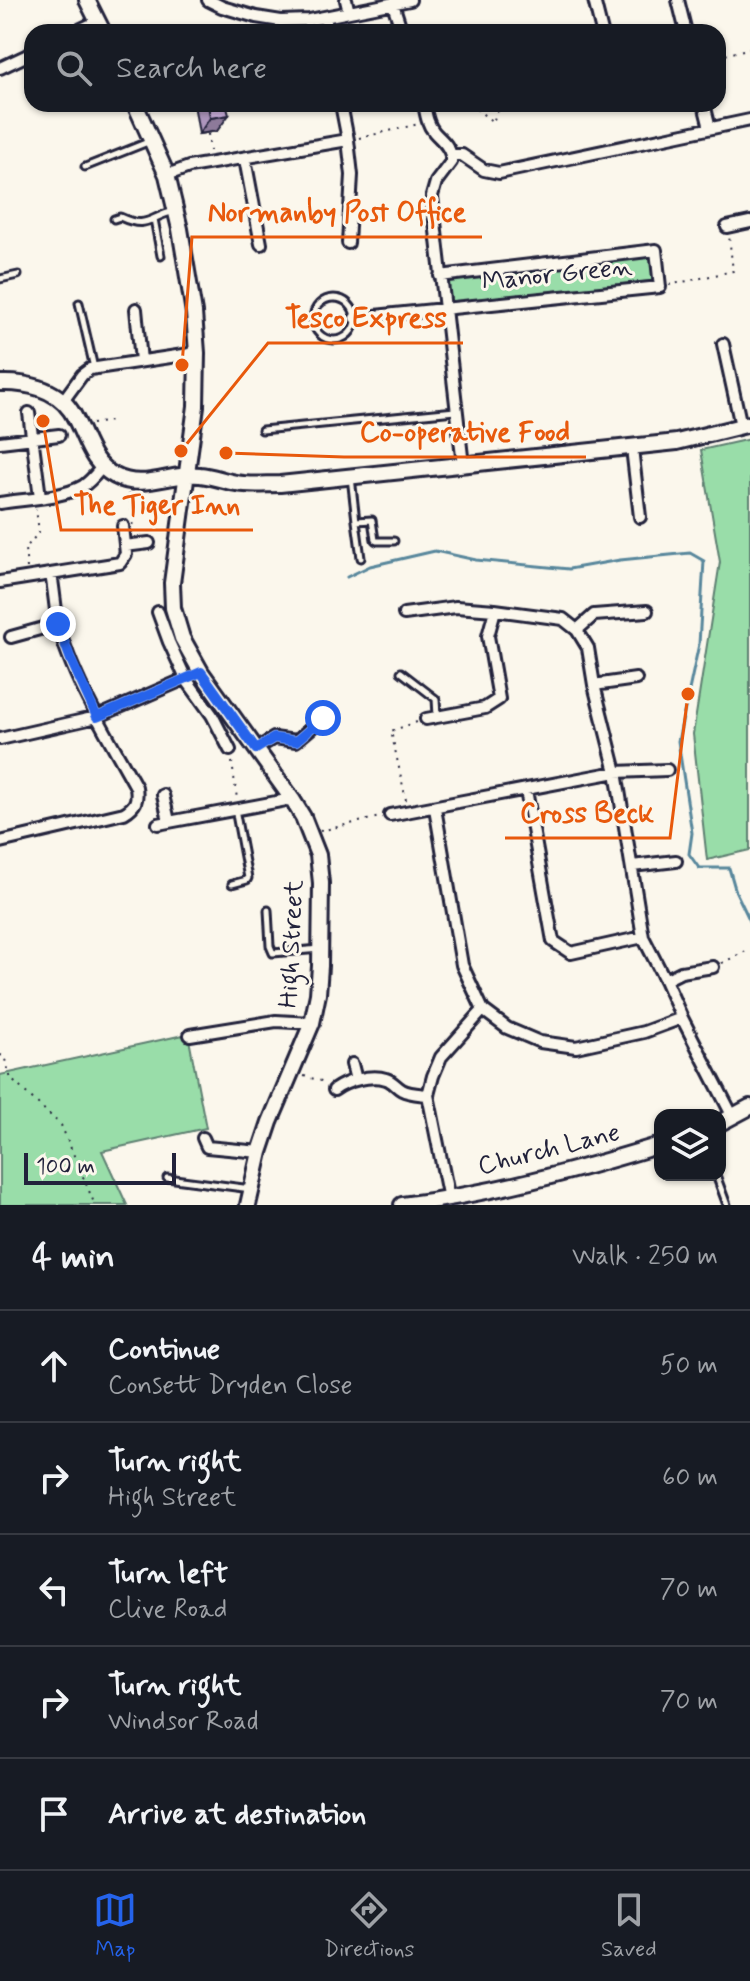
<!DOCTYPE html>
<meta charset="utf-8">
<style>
:root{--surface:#171b24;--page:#20242c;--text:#f1f3f6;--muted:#9ea1a6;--line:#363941;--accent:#2563eb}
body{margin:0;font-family:Mynerve,sans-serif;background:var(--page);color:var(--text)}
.controls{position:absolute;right:24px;bottom:24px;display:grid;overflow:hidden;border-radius:16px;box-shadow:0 2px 6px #0004}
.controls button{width:72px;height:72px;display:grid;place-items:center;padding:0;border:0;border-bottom:2px solid var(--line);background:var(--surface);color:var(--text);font:40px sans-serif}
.scale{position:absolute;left:24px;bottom:20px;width:152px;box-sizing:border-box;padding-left:8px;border:4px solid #22223b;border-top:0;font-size:22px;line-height:28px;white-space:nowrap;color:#22223b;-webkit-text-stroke:6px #fbf7ec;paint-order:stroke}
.stop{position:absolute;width:24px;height:24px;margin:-18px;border:6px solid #2563eb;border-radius:50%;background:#fff}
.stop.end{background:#2563eb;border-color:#fff;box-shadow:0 2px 8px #0008}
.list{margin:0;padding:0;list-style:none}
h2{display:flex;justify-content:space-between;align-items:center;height:104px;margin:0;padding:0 32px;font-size:34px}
h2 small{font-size:26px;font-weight:400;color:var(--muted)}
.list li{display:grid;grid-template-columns:52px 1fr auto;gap:24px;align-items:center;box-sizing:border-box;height:112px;padding:0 32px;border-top:2px solid var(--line)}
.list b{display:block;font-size:30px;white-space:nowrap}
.list p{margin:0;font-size:26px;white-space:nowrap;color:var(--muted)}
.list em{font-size:26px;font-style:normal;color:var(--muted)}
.icon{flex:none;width:44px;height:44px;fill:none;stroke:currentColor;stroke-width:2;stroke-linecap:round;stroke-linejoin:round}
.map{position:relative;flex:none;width:750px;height:1205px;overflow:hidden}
.search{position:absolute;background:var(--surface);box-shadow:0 2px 6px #0004;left:24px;right:24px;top:24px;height:88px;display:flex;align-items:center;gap:20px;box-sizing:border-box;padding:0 28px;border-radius:24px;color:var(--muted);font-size:30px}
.sheet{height:664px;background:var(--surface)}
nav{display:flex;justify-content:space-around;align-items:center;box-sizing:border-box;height:112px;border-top:2px solid var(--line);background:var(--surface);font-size:22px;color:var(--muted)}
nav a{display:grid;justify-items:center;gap:4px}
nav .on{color:var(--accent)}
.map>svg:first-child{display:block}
.green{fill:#99dda9;stroke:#5e8072;stroke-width:2}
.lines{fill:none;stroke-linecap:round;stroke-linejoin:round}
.stream{stroke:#59879c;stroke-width:3}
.lane-casing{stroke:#22223b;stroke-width:11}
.street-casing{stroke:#22223b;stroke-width:16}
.secondary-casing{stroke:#22223b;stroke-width:20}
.path{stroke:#22223b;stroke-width:2;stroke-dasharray:2 6;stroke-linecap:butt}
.lane{stroke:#fbf7ec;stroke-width:5}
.street{stroke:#fbf7ec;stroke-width:10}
.secondary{stroke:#fbf7ec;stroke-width:14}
.wall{fill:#ae96bd;stroke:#22223b;stroke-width:2}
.shaded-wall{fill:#8d7a9a;stroke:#22223b;stroke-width:2}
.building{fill:#caafdc;stroke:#22223b;stroke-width:2}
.route{stroke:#2563eb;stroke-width:10}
.labels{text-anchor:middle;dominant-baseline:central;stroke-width:6;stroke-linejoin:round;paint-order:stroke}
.street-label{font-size:26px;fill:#22223b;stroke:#fbf7ec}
.leader{fill:none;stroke:#e8590c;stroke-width:3}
.callout-dot{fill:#e8590c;stroke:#fbf7ec;stroke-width:3}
.callout-label{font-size:28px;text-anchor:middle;font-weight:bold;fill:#e8590c;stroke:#fbf7ec;stroke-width:6;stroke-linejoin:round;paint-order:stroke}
</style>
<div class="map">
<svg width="750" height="1205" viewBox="0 0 750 1205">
<rect width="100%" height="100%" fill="#fbf7ec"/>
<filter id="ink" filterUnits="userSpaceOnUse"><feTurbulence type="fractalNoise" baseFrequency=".0125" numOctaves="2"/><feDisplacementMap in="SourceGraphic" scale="16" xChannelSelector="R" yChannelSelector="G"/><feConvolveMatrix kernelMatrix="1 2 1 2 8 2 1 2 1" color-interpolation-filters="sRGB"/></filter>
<g filter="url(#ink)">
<path class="green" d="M652,254V281L447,302L442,280Z
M750,439V850L707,860L693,734L720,562L701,450Z
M188,1034L206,1128L102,1151L127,1205H0V1075Z"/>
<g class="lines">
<path class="stream" d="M347,577L370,566L435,551L476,560L569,569L620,560L690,553L704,561L699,644L678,741L692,833L689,854L699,868H729L736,892L750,921"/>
<defs>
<path id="lane" d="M85,167L148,142
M114,219L120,217C148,230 148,217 175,211
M154,219L161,256
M0,279L18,275
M313 319a21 21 0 1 1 42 0a21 21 0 1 1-42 0Z
M79,303L94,368
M262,430L455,411
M351,477L356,521L372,520L375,540L377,541H394
M356,521L361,558
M401,672L436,699L437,716
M232,884L247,880L248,878L235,809
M268,910L270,946L273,953L320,949
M716,1175L727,1205
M167,1178L251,1189"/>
<path id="street" d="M208,0L222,7L256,17L281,21L309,20L410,0
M346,0L349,12
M594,0L602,32
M678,0L686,32
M393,4L402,32
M325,17L328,32
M75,32L98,21
M0,68L32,53
M341,104L348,140L352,175L348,243
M424,104C426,114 427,124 434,132C441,140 448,144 451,155H462L484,170L499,173L750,120
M704,104L710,128
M451,155V162L436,182L432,196L463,465
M245,159L261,244
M167,175L189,167L348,140
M727,227L750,222
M136,309L141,361
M355,318L660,287L656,250L440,276
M723,344L741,426
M63,401L82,375L90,369L197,353
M29,413L40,497
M0,442L59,435
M632,448L640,517
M0,503C25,499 62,498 83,486C91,481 96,474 102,467
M125,546L149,543
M0,582L120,563L126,554L123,526
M158,612L169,642L186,679L212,715L230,750
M404,614L456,607L495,610
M577,630L594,615L647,611
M11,637L58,624
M594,685L636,679
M426,719L485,708L499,699L488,636L495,610L563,619L577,630L588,648L594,685L616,772L643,937L665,980L682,1018L733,1117
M0,739L97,717L201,672
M256,749L274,738L296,741L323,718L335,720
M526,790L553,941L571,953L643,937
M163,795L169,821
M435,808L462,965L483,1010L507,1028L540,1042L576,1047L644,1032L682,1018
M390,815L616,772L667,770
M158,824L292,799
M0,842L124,813C136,806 138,800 136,787C109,738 71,677 58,623C55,607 54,590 51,574
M632,866L676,861
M665,980L681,972L713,967
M190,1035L276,1021L312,1023
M352,1064L356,1080
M334,1090C346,1081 371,1074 386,1079C393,1081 396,1087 402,1090C409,1094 420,1094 428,1095
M203,1138L207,1147L260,1152
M449,1199L428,1095L433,1076L441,1057L483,1010"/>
<path id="secondary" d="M87,0L103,32
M135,104L167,175L180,229L194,313L197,353L196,406L172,583L173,608L182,638L201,672L292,799L303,817L318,855L321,883L320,966L318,994L312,1023L270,1122L260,1152L248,1205
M0,383C25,382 56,388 71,411C86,434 88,462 115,476C143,491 172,472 200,475C212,476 224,481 236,483C251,486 265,484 280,484L677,442L750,424
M720,1123L750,1107
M402,1205C490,1194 575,1171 660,1145"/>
</defs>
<use href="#lane" class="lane-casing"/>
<use href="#street" class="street-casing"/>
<use href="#secondary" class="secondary-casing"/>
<path class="path" d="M718,57L750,48
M470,104L493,122L500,104
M208,134L210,151
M359,138L419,124
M669,285L733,271L729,236
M92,424L111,421
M129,493L134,524H132
M27,568L25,549L39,532L36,509
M232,762L237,799
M406,800L391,731L417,722
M320,831L380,817
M722,963L750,949
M0,1055L4,1056L11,1079L61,1125L95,1205
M304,1076L325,1082"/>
<use href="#lane" class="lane"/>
<use href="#street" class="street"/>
<use href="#secondary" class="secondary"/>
</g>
<path class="wall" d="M194,104H226L217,131L199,134Z"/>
<path class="shaded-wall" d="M229,115L217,131L199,134L210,118Z"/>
<path class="building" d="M208,104H226L229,115L210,118Z"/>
</g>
<g class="lines" filter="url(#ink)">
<path class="route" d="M58,624L71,660L97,717L201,672L256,749L274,738L296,741L323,718"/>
</g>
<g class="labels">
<g class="street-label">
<text transform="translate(557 275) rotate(-6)">Manor Green</text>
<text transform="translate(292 944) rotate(-87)">High Street</text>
<text transform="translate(549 1150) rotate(-14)">Church Lane</text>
</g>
</g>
<path class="leader" d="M182 365L192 237H482M181 451L268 343H463M226 453L344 457H586M43 421L61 530H253M688 694L670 838H505"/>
<g class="callout-dot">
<circle cx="182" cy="365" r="8"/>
<circle cx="181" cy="451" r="8"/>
<circle cx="226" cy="453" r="8"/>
<circle cx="43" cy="421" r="8"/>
<circle cx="688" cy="694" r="8"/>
</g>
<g class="callout-label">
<text x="337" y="221">Normanby Post Office</text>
<text x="366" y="327">Tesco Express</text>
<text x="465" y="441">Co-operative Food</text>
<text x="157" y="514">The Tiger Inn</text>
<text x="587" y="822">Cross Beck</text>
</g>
</svg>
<div class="controls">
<button><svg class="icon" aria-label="layers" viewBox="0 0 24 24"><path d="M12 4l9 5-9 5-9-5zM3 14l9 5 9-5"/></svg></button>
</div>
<div class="scale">100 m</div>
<div class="stop" style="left:323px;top:718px"></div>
<div class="stop end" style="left:58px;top:624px"></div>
<div class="search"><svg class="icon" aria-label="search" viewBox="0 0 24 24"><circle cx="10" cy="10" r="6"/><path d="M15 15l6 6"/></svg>Search here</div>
</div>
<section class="sheet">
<h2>4 min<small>Walk · 250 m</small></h2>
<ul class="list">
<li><svg class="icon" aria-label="ahead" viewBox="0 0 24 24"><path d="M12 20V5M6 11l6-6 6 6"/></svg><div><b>Continue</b><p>Consett Dryden Close</p></div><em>50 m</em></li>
<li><svg class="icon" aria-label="right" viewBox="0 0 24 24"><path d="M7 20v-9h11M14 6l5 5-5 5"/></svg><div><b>Turn right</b><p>High Street</p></div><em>60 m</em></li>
<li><svg class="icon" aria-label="left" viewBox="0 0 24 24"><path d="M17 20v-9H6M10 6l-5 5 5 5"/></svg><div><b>Turn left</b><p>Clive Road</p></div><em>70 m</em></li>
<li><svg class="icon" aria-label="right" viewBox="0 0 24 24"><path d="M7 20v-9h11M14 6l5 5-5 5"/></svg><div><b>Turn right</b><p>Windsor Road</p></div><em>70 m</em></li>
<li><svg class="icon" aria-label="arrive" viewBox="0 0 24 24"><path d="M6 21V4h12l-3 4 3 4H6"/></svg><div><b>Arrive at destination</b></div></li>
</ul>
</section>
<nav>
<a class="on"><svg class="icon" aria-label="map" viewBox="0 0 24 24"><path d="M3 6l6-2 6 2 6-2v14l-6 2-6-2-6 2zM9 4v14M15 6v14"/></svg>Map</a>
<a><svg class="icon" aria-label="directions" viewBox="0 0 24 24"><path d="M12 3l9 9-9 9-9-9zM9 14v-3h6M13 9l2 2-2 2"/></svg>Directions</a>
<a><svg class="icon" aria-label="saved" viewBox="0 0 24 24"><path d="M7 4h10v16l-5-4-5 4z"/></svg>Saved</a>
</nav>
